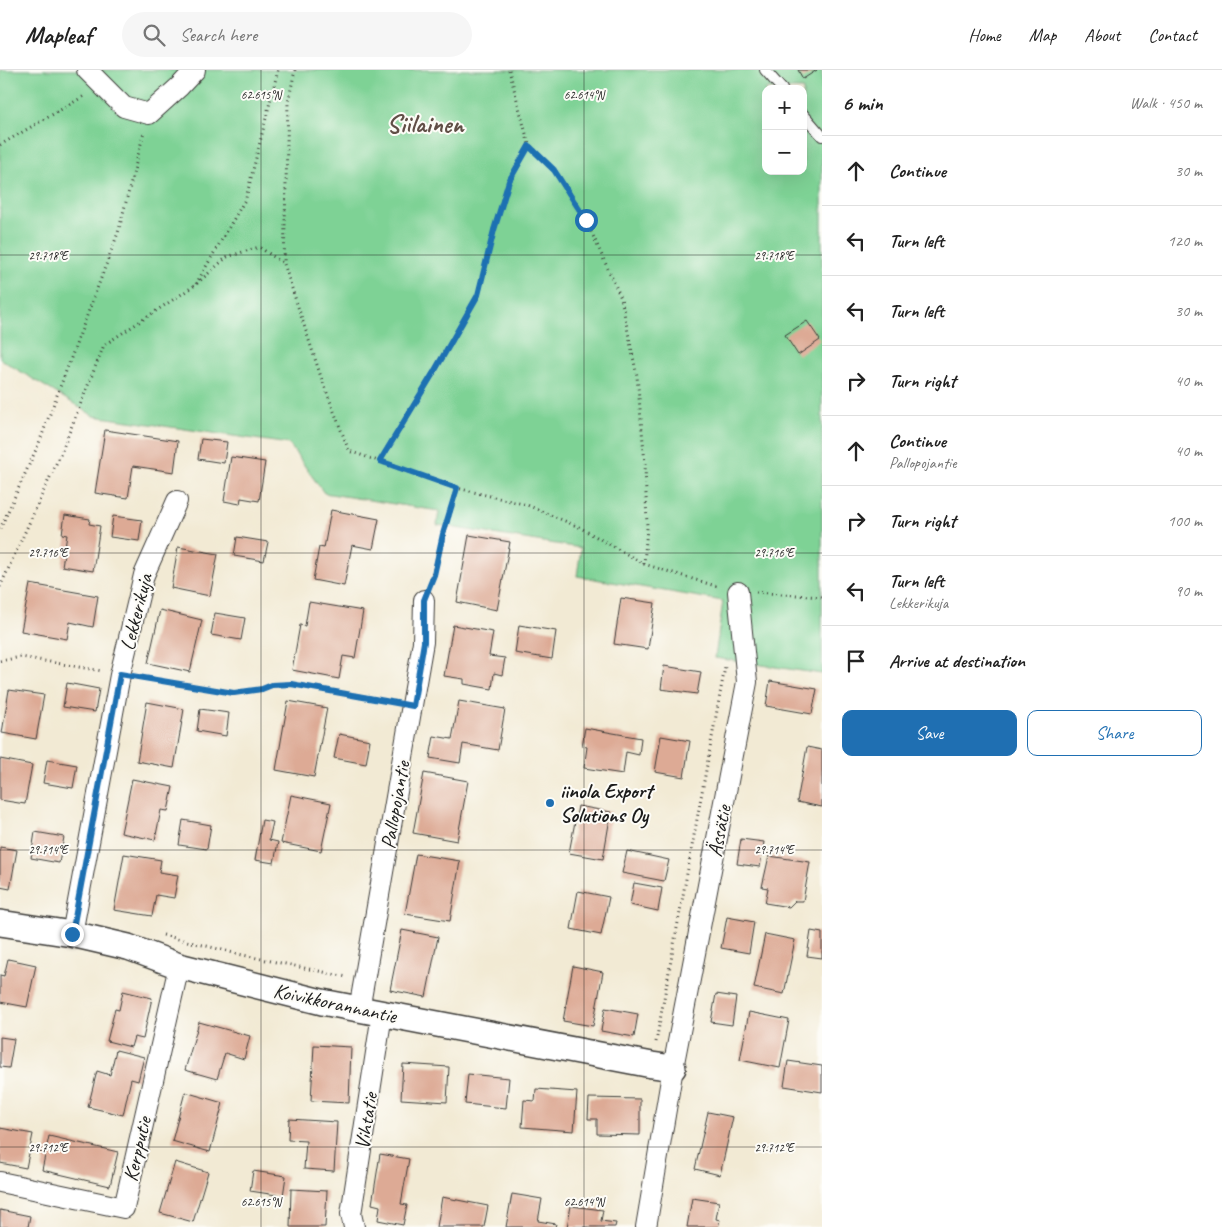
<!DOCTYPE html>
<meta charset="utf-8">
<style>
:root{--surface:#fff;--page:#f6f6f6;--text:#222;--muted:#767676;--line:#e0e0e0;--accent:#1f6fb2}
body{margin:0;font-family:Caveat,sans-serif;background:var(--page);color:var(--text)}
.controls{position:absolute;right:15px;top:15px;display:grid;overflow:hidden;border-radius:10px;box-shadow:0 5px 20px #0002}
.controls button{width:45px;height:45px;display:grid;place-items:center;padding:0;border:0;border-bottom:1px solid var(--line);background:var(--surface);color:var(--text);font:25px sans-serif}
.stop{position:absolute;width:15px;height:15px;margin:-11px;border:4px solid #1f6fb2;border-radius:50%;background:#fff}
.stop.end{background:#1f6fb2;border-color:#fff;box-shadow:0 1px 5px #0008}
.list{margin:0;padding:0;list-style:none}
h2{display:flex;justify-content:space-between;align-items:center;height:65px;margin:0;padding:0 20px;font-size:21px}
h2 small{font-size:16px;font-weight:400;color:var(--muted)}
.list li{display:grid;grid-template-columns:32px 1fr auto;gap:15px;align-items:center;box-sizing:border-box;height:70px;padding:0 20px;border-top:1px solid var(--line)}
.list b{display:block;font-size:19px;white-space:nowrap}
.list p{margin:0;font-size:16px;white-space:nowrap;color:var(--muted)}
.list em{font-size:16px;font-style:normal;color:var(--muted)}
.actions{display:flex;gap:10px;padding:15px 20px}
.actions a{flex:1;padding:11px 0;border:1px solid var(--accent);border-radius:10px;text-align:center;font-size:18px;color:var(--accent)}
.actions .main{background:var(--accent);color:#fff}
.icon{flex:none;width:28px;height:28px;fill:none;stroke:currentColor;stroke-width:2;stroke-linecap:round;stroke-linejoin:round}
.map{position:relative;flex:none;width:822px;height:1157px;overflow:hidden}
header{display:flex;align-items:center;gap:30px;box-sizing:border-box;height:70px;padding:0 25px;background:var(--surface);border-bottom:1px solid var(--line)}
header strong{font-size:24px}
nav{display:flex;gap:28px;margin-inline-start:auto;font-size:18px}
.search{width:350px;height:45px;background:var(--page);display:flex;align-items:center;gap:12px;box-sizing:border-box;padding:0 18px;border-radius:28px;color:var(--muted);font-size:19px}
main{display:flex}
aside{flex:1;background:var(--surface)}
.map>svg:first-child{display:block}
.green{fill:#7ed295;stroke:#4d7758;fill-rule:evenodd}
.building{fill:#ddaa95}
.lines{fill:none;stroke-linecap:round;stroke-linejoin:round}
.service-casing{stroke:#3c3b38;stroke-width:12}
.minor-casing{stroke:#3c3b38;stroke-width:22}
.tertiary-casing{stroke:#3c3b38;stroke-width:28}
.path{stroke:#3c3b38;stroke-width:3;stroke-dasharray:1 4;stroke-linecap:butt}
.service{stroke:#fff;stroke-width:10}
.minor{stroke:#fff;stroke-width:20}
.tertiary{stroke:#fff;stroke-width:25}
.route{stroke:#1f6fb2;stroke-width:6}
.ticks{fill:none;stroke:#1c1c1c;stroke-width:1;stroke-opacity:0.45}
.poi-dot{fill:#1f6fb2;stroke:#fdfcf7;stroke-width:2}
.labels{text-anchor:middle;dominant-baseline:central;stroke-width:4;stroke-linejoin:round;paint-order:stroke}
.street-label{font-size:21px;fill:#1c1c1c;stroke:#fdfcf7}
.poi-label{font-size:21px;font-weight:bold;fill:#1c1c1c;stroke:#fdfcf7;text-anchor:start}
.district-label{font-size:26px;font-weight:bold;fill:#604e46;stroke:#fdfcf7}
.ticks-label{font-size:12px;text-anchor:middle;fill:#1c1c1c;stroke:#fdfcf7;stroke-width:4;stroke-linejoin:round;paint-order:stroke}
</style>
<header>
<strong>Mapleaf</strong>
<div class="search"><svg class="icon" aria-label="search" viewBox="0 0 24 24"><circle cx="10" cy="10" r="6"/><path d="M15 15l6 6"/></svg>Search here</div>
<nav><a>Home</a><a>Map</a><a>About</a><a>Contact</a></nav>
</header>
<main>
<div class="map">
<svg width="822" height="1157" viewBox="0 0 822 1157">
<rect width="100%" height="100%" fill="#fdfcf7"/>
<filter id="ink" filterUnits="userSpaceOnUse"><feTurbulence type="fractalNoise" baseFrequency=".02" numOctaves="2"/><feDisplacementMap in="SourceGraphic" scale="10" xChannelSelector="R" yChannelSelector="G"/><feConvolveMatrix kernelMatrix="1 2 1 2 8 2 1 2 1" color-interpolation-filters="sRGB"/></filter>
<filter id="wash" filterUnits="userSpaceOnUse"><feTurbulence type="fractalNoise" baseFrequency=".0096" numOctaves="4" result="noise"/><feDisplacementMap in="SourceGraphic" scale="20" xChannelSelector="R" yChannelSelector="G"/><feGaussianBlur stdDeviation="1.12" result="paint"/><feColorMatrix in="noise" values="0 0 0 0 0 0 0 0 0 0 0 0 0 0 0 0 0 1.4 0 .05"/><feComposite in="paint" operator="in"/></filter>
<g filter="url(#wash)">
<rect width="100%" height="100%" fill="#f2ead4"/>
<path class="green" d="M0,0H822V604L715,588L723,531L577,506L581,478L437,455L439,441L324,423L289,374L94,346L0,289ZM766,19H803V101H766Z"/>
<g id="blocks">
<path class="building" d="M798,0H817L803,9Z
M807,251L820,270L798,285L785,265Z
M105,360L178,371L174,402L133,396L128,428L95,423Z
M201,369L227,372L224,393L198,389Z
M231,387L265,392L259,431L241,428L240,434L224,431Z
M331,440L379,449L373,479L352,475L344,516L313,510L319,477L324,478Z
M65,445L90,449L89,454L100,456L93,501L62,496L67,465L62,464Z
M113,446L142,450L139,471L110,467Z
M469,465L510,472L497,540L457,532Z
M237,467L268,472L264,491L234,486Z
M178,477L218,484L210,526L171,518Z
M30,514L98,526L93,557L70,552L67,569L21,561Z
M621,528L655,533L648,579L614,574Z
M309,532L363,541L355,588L343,586L339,609L292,600L300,555L305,556Z
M160,540L202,550L190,602L148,593Z
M215,543L245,548L241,570L211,565Z
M453,555L493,562L489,586L505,588L502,605L494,603L492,619L464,614V609L444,606Z
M519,555L556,561L552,589L515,583Z
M664,596L701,602L697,624L661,619Z
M770,611L817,619L812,644L766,636Z
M67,613L99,619L95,642L63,637Z
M9,620L44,625L36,669L2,663Z
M288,631L327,638L314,707L276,700Z
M459,631L505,639L498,680L463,674L460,693L430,688L434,666L452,669Z
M147,632L184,639L174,698L137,691Z
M200,639L229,643L226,666L197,661Z
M585,658L641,668L639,685L626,682L623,704L584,698L587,677L582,676Z
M339,664L370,670L366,694L334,688Z
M661,666L690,671L684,707L655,702Z
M807,677L822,680V737L797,732Z
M0,689L32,695L25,734L0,730Z
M47,690L77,695L73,718L43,713Z
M424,703L468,711L457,771L413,763Z
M132,709L173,717L168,741L161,740L155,770L121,763Z
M291,725L331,733L321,781L281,773Z
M578,736L611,742L603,789L569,783Z
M183,750L211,755L207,779L179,775Z
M262,750L273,752L269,770L278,772L274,793L255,790Z
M35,762L64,767L59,793L31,788Z
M741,769L764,772L760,797L737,794Z
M0,777L17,780L10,819L0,817Z
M627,781L669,790L664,811L622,803Z
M124,784L161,790L159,802L178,805L174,828L156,825L152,846L114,840Z
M416,784L460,791L450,851L405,844Z
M769,786L810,792L803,831H795L789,837L765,833L768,818L762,817Z
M634,813L662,818L658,841L630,835Z
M578,821L609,827L601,865L571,859Z
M727,847L754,852L749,883L721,878Z
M402,860L438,867L426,927L390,920Z
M811,861L822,863V888L807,886Z
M765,864L795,870L784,924L754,918Z
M8,889L36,895L27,937L0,932V905L4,906Z
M573,896L603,902L593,956L563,951Z
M123,921L152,928L143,969L134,967L131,977L107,971L115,939L119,940Z
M716,924L736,927L732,955L711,952Z
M605,938L638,944L634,967L601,961Z
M749,942L789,950L780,998L740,990Z
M199,952L250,966L244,989L225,983L217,1009L185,1000Z
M0,967L14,969L9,998L0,997Z
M314,975L351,977L349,1033L311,1031Z
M116,980L144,987L138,1011L131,1009L123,1045L88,1037L97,1001L110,1005Z
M788,991L822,996V1022L784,1016Z
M403,994L449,997L447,1032L401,1029Z
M468,1004L509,1008L506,1038L465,1034Z
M536,1019L577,1022L574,1061L522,1057L524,1030L535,1031Z
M185,1022L223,1033L210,1082L172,1071Z
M589,1028L640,1029V1065L597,1064V1049H588Z
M708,1042L733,1047L720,1105L695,1099Z
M289,1049L337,1052L334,1101L304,1099L306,1071L288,1070Z
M0,1058L33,1064L26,1098L0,1093Z
M49,1066L118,1082L110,1116L42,1100Z
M380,1084L409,1089L401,1134L407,1135L403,1155L378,1150L380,1136L372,1134Z
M175,1092L208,1102L193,1152L160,1143Z
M253,1101L286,1106L283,1126L250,1121Z
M291,1119L327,1121L325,1157H290Z
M512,1124L542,1129L538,1151L556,1154L555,1157H506Z
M442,1127L488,1136L484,1157H437Z
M692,1128L719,1132L716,1149L720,1150L718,1157H687Z
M571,1136L603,1140L601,1151L616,1153L615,1157H567Z
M0,1140L30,1146L28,1157H0Z"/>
</g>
</g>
<g filter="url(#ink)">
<use href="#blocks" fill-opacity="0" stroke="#3c3b38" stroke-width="1"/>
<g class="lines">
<defs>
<path id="service" d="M765,0L782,19
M803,44L822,66"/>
<path id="minor" d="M87,0L124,37L149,44L180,16L195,0
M72,864L120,605L144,505L177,431
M359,940L423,572L424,530
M0,1112L124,1138L179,896
M354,1157L351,1144L382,944
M646,1157L673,998L747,612L738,522"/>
<path id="tertiary" d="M0,853L72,864L128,877L179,896L322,932L652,995L673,998"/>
</defs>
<use href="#service" class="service-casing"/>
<use href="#minor" class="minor-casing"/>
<use href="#tertiary" class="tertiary-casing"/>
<path class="path" d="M295,0L288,33L284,194L321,307L349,381L457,418L527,435L579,457L644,494L719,517
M509,0L529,75L554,100L586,150L621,228L637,306L645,393L647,458L644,494
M0,75L86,25
M196,214L246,128L278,0
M380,391L434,302L478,225L494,160L509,111L529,75
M0,459L39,373L118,163L144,62
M430,514L457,418
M0,517L61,383L104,275L194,216L227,187L259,177L283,193
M756,522L822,527
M0,591L21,587L102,601
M138,607L234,623L262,619L272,615L291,614L395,632
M163,865L238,884L347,907
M656,972L725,597"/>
<use href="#service" class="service"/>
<use href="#minor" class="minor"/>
<use href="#tertiary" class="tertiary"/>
</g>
</g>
<g class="lines" filter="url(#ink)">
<path class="route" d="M72,864L120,604L234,623L262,619L272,615L291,614L413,636L424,572V530L434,505L443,464L457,418L380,391L434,302L478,225L494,160L509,111L529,76L554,100L586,150"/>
</g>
<path class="ticks" d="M261,0V1157M584,0V1157M0,185H822M0,483H822M0,780H822M0,1077H822"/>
<circle class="poi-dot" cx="550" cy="733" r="5"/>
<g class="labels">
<g class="street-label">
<text transform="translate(136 542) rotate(-76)">Lekkerikuja</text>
<text transform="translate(395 735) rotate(-80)">Pallopojantie</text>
<text transform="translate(719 761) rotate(-79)">Ässätie</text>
<text transform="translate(335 933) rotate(12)">Koivikkorannantie</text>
<text transform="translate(366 1051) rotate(-81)">Vihtatie</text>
<text transform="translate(137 1079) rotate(-77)">Kerpputie</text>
</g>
<g class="poi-label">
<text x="560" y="721">iinola Export<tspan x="560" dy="24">Solutions Oy</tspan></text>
</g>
<g class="district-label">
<text x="425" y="53">Siilainen</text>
</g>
</g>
<g class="ticks-label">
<text x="261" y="29">62.615°N</text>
<text x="584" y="29">62.614°N</text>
<text x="774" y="190">29.718°E</text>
<text x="48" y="190">29.718°E</text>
<text x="774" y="487">29.716°E</text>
<text x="48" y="487">29.716°E</text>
<text x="774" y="784">29.714°E</text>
<text x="48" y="784">29.714°E</text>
<text x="774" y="1082">29.712°E</text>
<text x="48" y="1082">29.712°E</text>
<text x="261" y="1136">62.615°N</text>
<text x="584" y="1136">62.614°N</text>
</g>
</svg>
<div class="controls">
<button>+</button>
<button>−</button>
</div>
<div class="stop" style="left:586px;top:150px"></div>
<div class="stop end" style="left:72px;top:864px"></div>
</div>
<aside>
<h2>6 min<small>Walk · 450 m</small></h2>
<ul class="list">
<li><svg class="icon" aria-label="ahead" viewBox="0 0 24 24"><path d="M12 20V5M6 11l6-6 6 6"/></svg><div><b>Continue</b></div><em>30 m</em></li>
<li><svg class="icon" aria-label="left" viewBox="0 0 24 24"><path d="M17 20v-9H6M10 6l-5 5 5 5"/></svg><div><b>Turn left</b></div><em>120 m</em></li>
<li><svg class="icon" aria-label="left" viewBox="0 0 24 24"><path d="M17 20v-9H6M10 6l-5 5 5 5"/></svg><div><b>Turn left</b></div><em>30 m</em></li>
<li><svg class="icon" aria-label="right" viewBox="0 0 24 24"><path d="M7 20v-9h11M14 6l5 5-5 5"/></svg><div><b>Turn right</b></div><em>40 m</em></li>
<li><svg class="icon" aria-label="ahead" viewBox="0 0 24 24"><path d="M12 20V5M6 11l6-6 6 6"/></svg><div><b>Continue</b><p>Pallopojantie</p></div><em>40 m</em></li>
<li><svg class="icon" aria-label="right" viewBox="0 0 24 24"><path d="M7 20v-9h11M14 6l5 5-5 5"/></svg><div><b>Turn right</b></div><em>100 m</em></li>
<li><svg class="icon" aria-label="left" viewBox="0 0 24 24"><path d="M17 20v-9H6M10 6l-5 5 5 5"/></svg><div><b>Turn left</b><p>Lekkerikuja</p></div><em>90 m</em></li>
<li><svg class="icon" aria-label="arrive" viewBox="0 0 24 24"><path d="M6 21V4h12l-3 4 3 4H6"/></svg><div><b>Arrive at destination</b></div></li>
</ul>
<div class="actions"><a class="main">Save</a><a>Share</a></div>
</aside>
</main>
